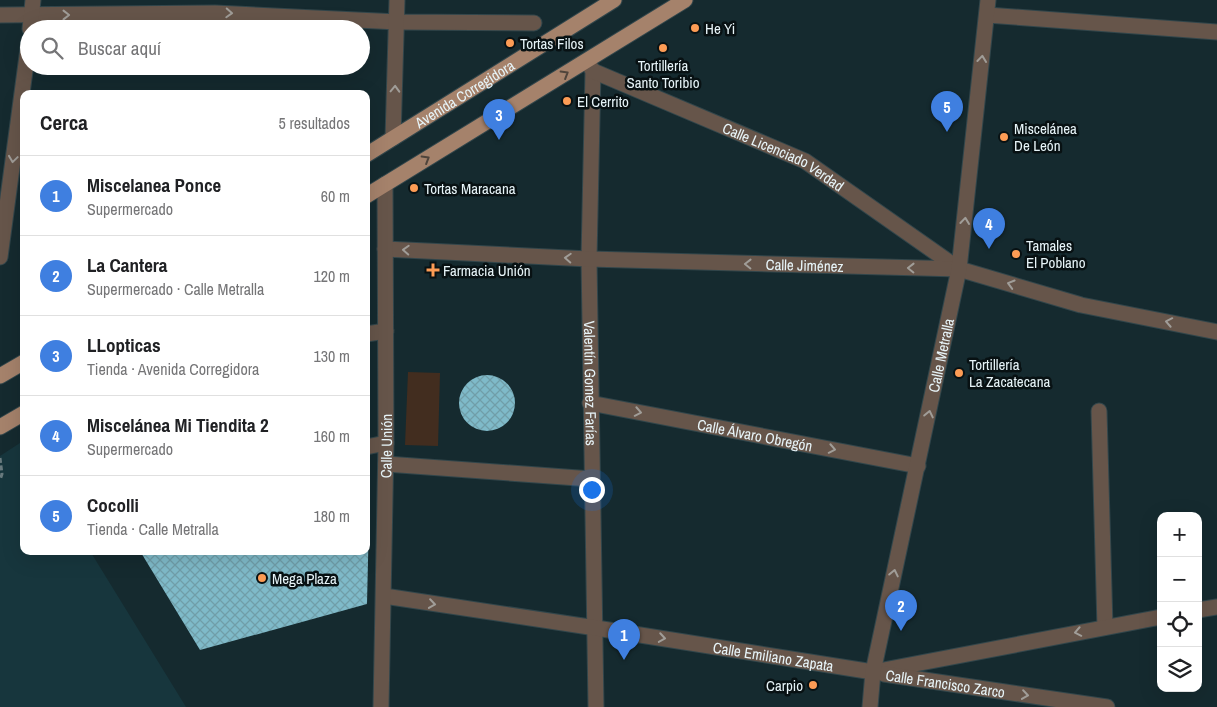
<!DOCTYPE html>
<html lang="es">
<meta charset="utf-8">
<style>
:root{--surface:#fff;--page:#f6f6f6;--text:#202124;--muted:#757577;--line:#e0e0e0;--accent:#d93025}
body{margin:0;font-family:"Archivo Narrow",sans-serif;background:var(--page);color:var(--text)}
.controls{position:absolute;right:15px;bottom:15px;display:grid;overflow:hidden;border-radius:10px;box-shadow:0 5px 20px #0002}
.controls button{width:45px;height:45px;display:grid;place-items:center;padding:0;border:0;border-bottom:1px solid var(--line);background:var(--surface);color:var(--text);font:25px sans-serif}
.you{position:absolute;left:591px;top:489px;width:18px;height:18px;margin:-12px;border:4px solid #fff;border-radius:50%;background:#1a73e8;box-shadow:0 0 0 8px #1a73e833}
.badge{display:grid;place-items:center;width:32px;height:32px;border-radius:50%;background:var(--accent);color:#fff;font-size:16px;font-weight:700}
.pin{position:absolute;translate:-50% -41px;filter:drop-shadow(0 1px 2px #0008)}
.pin::after{content:'';position:absolute;top:26px;width:18px;height:15px;background:inherit;clip-path:polygon(0 0,100% 0,50% 100%)}
.list{margin:0;padding:0;list-style:none}
h2{display:flex;justify-content:space-between;align-items:center;height:65px;margin:0;padding:0 20px;font-size:21px}
h2 small{font-size:16px;font-weight:400;color:var(--muted)}
.list li{display:grid;grid-template-columns:32px 1fr auto;gap:15px;align-items:center;box-sizing:border-box;height:80px;padding:0 20px;border-top:1px solid var(--line)}
.list b{display:block;font-size:19px;white-space:nowrap}
.list p{margin:0;font-size:16px;white-space:nowrap;color:var(--muted)}
.list em{font-size:16px;font-style:normal;color:var(--muted)}
.icon{flex:none;width:28px;height:28px;fill:none;stroke:currentColor;stroke-width:2;stroke-linecap:round;stroke-linejoin:round}
.map{position:relative;flex:none;width:1217px;height:707px;overflow:hidden}
.search{position:absolute;background:var(--surface);box-shadow:0 5px 20px #0002;left:20px;top:20px;width:350px;height:55px;display:flex;align-items:center;gap:12px;box-sizing:border-box;padding:0 18px;border-radius:28px;color:var(--muted);font-size:19px}
.panel{position:absolute;background:var(--surface);box-shadow:0 5px 20px #0002;left:20px;top:90px;width:350px;height:465px;border-radius:10px}
.map>svg:first-child{display:block}
.built{fill:#17363d}
.grass{fill:#422d1f}
.building{fill:url(#building-cross-hatch)}
.lines{fill:none;stroke-linecap:round;stroke-linejoin:round}
.minor-casing{stroke:#32464b;stroke-width:17}
.major-casing{stroke:#32464b;stroke-width:17}
.path{stroke:#687a7e;stroke-width:3;stroke-dasharray:5 2.5;stroke-linecap:butt}
.minor{stroke:#66554a;stroke-width:15}
.major{stroke:#a5826b;stroke-width:15}
.oneway{stroke:#a09d98}
.oneway2{stroke:#4f443b}
.poi-dot{fill:#fd9c55;stroke:#081113;stroke-width:2}
.labels{text-anchor:middle;dominant-baseline:central;stroke-width:5;stroke-linejoin:round;paint-order:stroke}
.poi-label{font-size:15px;fill:#e7f4f8;stroke:#081113;text-anchor:start}
.street-label{font-size:15px;fill:#e7f4f8;stroke:#081113}
</style>
<div class="map">
<svg width="1217" height="707" viewBox="0 0 1217 707">
<defs>
<pattern id="building-cross-hatch" width="8" height="8" patternUnits="userSpaceOnUse" patternTransform="scale(1.25)"><rect width="8" height="8" fill="#7fbac9"/><path d="M0 0l8 8M0 8l8-8" fill="none" stroke="#709ea9"/></pattern>
</defs>
<rect width="100%" height="100%" fill="#152a2f"/>
<path class="built" d="M23,441L24,551H90L186,707H0V456Z"/>
<path class="grass" d="M408,372L440,373L438,446L405,445Z"/>
<path class="building" d="M459 403a28 28 0 1 1 56 0a28 28 0 1 1-56 0Z
M366,475H370L367,604L200,650L140,551H366Z"/>
<g class="lines">
<defs>
<g id="minor">
<path d="M0,15L215,13L398,22L534,23"/>
<path d="M987,15L1217,32"/>
<path d="M30,29L33,0"/>
<path id="s1" d="M587,61L593,71L589,259L596,707"/>
<path id="s2" d="M593,71L805,161L959,269"/>
<path d="M393,138L397,0"/>
<path id="s3" d="M385,249L589,259L959,269L1081,305L1217,332"/>
<path d="M0,257L29,41"/>
<path d="M366,334L386,331"/>
<path id="s4" d="M590,403L918,466"/>
<path d="M1099,411L1105,627"/>
<path d="M366,447L386,443"/>
<path d="M386,464L592,479"/>
<path id="s5" d="M384,596L596,628L873,672L1161,617"/>
<path d="M1198,610L1217,607"/>
<path id="s6" d="M884,674L1107,707"/>
<path id="s7" d="M381,707L386,443L385,184"/>
<path id="s8" d="M870,707L873,672L959,269L988,0"/>
</g>
<g id="major">
<path id="s9" d="M366,155L614,0"/>
<path d="M366,196L685,0"/>
<path d="M0,376L24,362"/>
<path d="M0,427L24,413"/>
</g>
</defs>
<use href="#minor" class="minor-casing"/>
<use href="#major" class="major-casing"/>
<path class="path" d="M0,458L2,474L0,480"/>
<use href="#minor" class="minor"/>
<use href="#major" class="major"/>
</g>
<defs><path id="oneway-chevron" d="M-2-3.5L2.5 0L-2 3.5" fill="none" stroke-width="1.6" stroke-linecap="round" stroke-linejoin="round" transform="scale(1.25)"/></defs>
<g class="oneway">
<use href="#oneway-chevron" transform="translate(229 13) rotate(3)"/>
<use href="#oneway-chevron" transform="translate(66 15)"/>
<use href="#oneway-chevron" transform="translate(982 59) rotate(-84)"/>
<use href="#oneway-chevron" transform="translate(395 89) rotate(-88)"/>
<use href="#oneway-chevron" transform="translate(13 159) rotate(98)"/>
<use href="#oneway-chevron" transform="translate(965 221) rotate(-84)"/>
<use href="#oneway-chevron" transform="translate(406 250) rotate(-177)"/>
<use href="#oneway-chevron" transform="translate(568 258) rotate(-177)"/>
<use href="#oneway-chevron" transform="translate(748 264) rotate(-179)"/>
<use href="#oneway-chevron" transform="translate(911 268) rotate(-179)"/>
<use href="#oneway-chevron" transform="translate(1011 284) rotate(-164)"/>
<use href="#oneway-chevron" transform="translate(1169 322) rotate(-169)"/>
<use href="#oneway-chevron" transform="translate(638 412) rotate(11)"/>
<use href="#oneway-chevron" transform="translate(929 414) rotate(-78)"/>
<use href="#oneway-chevron" transform="translate(832 449) rotate(11)"/>
<use href="#oneway-chevron" transform="translate(894 573) rotate(-78)"/>
<use href="#oneway-chevron" transform="translate(432 604) rotate(8)"/>
<use href="#oneway-chevron" transform="translate(1078 632) rotate(169)"/>
<use href="#oneway-chevron" transform="translate(662 638) rotate(9)"/>
<use href="#oneway-chevron" transform="translate(1025 695) rotate(8)"/>
</g>
<g class="oneway2">
<use href="#oneway-chevron" transform="translate(565 74) rotate(-31)"/>
<use href="#oneway-chevron" transform="translate(426 159) rotate(-31)"/>
</g>
<g class="poi-dot">
<circle cx="695" cy="28" r="5"/>
<circle cx="510" cy="43" r="5"/>
<circle cx="663" cy="48" r="5"/>
<circle cx="567" cy="101" r="5"/>
<circle cx="1004" cy="137" r="5"/>
<circle cx="414" cy="188" r="5"/>
<circle cx="1016" cy="254" r="5"/>
<path d="M430.5 262.5h5v5h5v5h-5v5h-5v-5h-5v-5h5z"/>
<circle cx="959" cy="373" r="5"/>
<circle cx="262" cy="578" r="5"/>
<circle cx="813" cy="685" r="5"/>
</g>
<g class="labels">
<g class="poi-label">
<text x="705" y="28">He Yi</text>
<text x="520" y="43">Tortas Filos</text>
<text x="663" y="65" text-anchor="middle">Tortillería<tspan x="663" dy="17">Santo Toribio</tspan></text>
<text x="577" y="101">El Cerrito</text>
<text x="1014" y="128">Miscelánea<tspan x="1014" dy="17">De León</tspan></text>
<text x="424" y="188">Tortas Maracana</text>
<text x="1026" y="245">Tamales<tspan x="1026" dy="17">El Poblano</tspan></text>
<text x="443" y="270">Farmacia Unión</text>
<text x="969" y="364">Tortillería<tspan x="969" dy="17">La Zacatecana</tspan></text>
<text x="272" y="578">Mega Plaza</text>
<text x="803" y="685" text-anchor="end">Carpio</text>
</g>
<g class="street-label">
<text stroke="none"><textPath href="#s9" startOffset="116">Avenida Corregidora</textPath></text>
<text stroke="none"><textPath href="#s2" startOffset="209">Calle Licenciado Verdad</textPath></text>
<text stroke="none"><textPath href="#s3" startOffset="420">Calle Jiménez</textPath></text>
<text stroke="none"><textPath href="#s8" startOffset="359">Calle Metralla</textPath></text>
<text stroke="none"><textPath href="#s1" startOffset="324">Valentín Gomez Farías</textPath></text>
<text stroke="none"><textPath href="#s4" startOffset="168">Calle Álvaro Obregón</textPath></text>
<text stroke="none"><textPath href="#s7" startOffset="261">Calle Unión</textPath></text>
<text stroke="none"><textPath href="#s5" startOffset="394">Calle Emiliano Zapata</textPath></text>
<text stroke="none"><textPath href="#s6" startOffset="62">Calle Francisco Zarco</textPath></text>
</g>
</g>
</svg>
<div class="controls">
<button>+</button>
<button>−</button>
<button><svg class="icon" aria-label="locate" viewBox="0 0 24 24"><circle cx="12" cy="12" r="6"/><path d="M12 2v4M12 18v4M2 12h4M18 12h4"/></svg></button>
<button><svg class="icon" aria-label="layers" viewBox="0 0 24 24"><path d="M12 4l9 5-9 5-9-5zM3 14l9 5 9-5"/></svg></button>
</div>
<div class="you"></div>
<div class="pin badge" style="left:624px;top:660px;background:#3f7fe0">1</div>
<div class="pin badge" style="left:901px;top:631px;background:#3f7fe0">2</div>
<div class="pin badge" style="left:499px;top:140px;background:#3f7fe0">3</div>
<div class="pin badge" style="left:989px;top:249px;background:#3f7fe0">4</div>
<div class="pin badge" style="left:947px;top:132px;background:#3f7fe0">5</div>
<div class="search"><svg class="icon" aria-label="search" viewBox="0 0 24 24"><circle cx="10" cy="10" r="6"/><path d="M15 15l6 6"/></svg>Buscar aquí</div>
<section class="panel">
<h2>Cerca<small>5 resultados</small></h2>
<ul class="list">
<li><span class="badge" style="background:#3f7fe0">1</span><div><b>Miscelanea Ponce</b><p>Supermercado</p></div><em>60 m</em></li>
<li><span class="badge" style="background:#3f7fe0">2</span><div><b>La Cantera</b><p>Supermercado · Calle Metralla</p></div><em>120 m</em></li>
<li><span class="badge" style="background:#3f7fe0">3</span><div><b>LLopticas</b><p>Tienda · Avenida Corregidora</p></div><em>130 m</em></li>
<li><span class="badge" style="background:#3f7fe0">4</span><div><b>Miscelánea Mi Tiendita 2</b><p>Supermercado</p></div><em>160 m</em></li>
<li><span class="badge" style="background:#3f7fe0">5</span><div><b>Cocolli</b><p>Tienda · Calle Metralla</p></div><em>180 m</em></li>
</ul>
</section>
</div>
